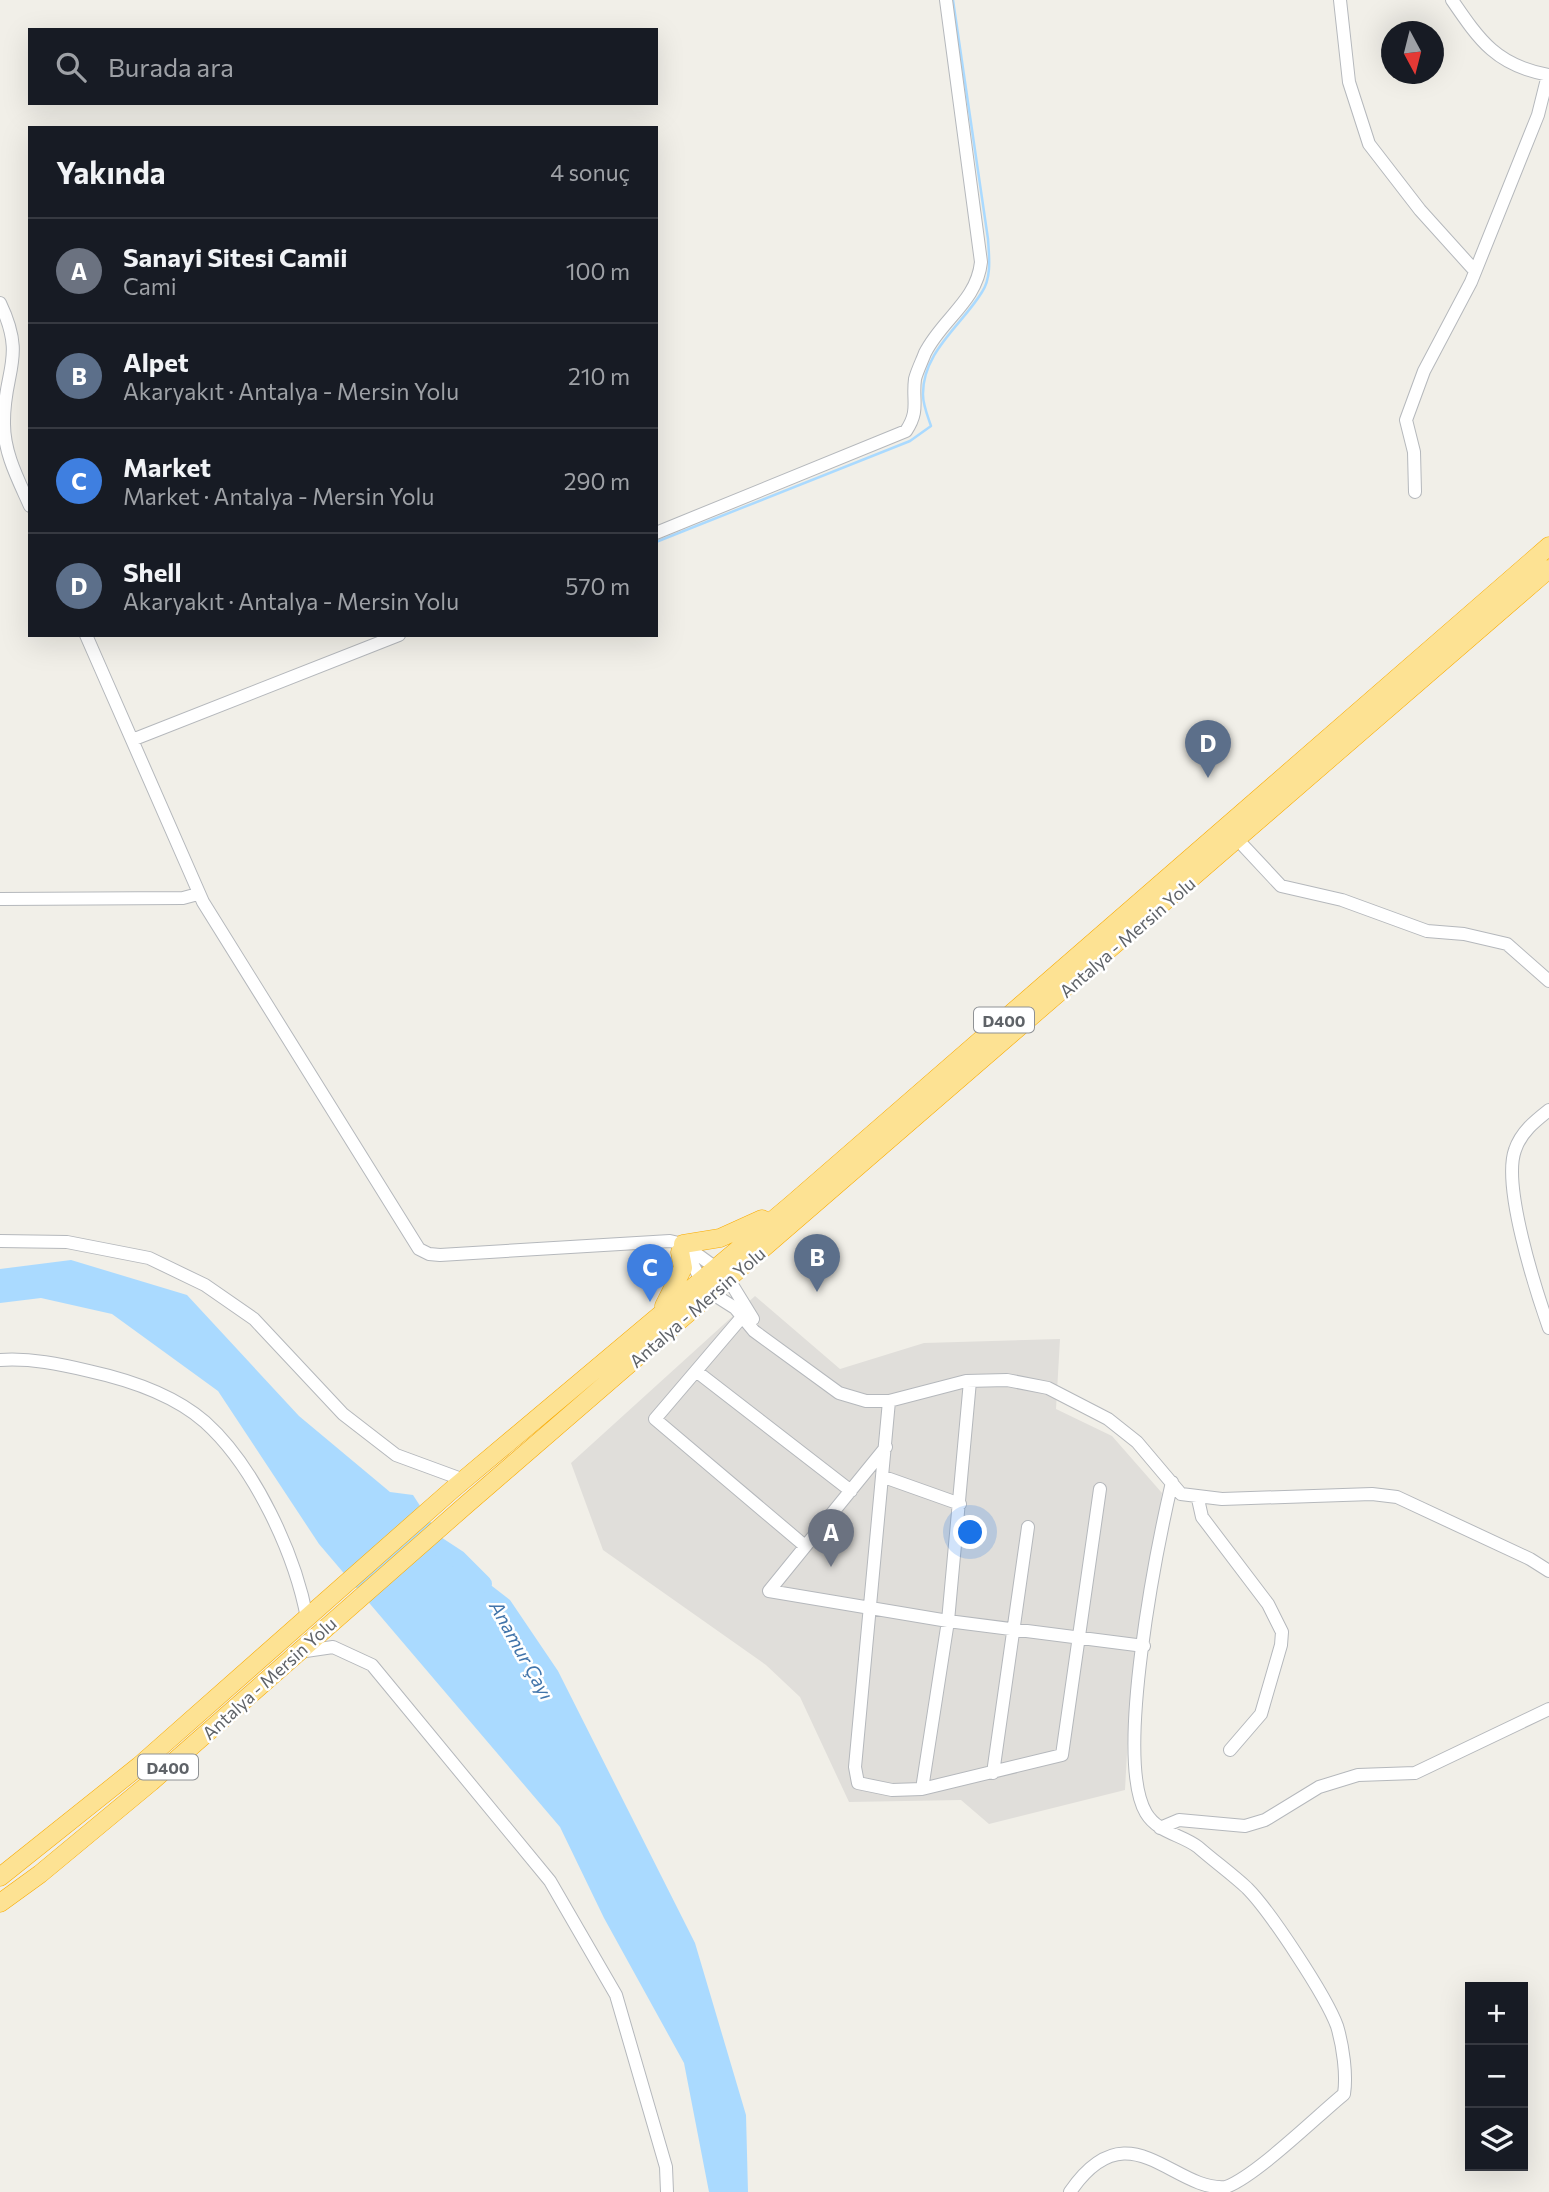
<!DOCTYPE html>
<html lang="tr">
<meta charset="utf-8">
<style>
:root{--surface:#171b24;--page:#20242c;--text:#f1f3f6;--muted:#9ea1a6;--line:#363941;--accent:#0f766e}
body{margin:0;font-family:Commissioner,sans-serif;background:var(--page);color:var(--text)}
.controls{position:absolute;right:21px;bottom:21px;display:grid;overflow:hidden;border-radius:0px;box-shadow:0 7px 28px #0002}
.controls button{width:63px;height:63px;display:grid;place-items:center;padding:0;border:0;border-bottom:2px solid var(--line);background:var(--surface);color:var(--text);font:35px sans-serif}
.compass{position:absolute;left:1381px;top:21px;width:63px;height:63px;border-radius:50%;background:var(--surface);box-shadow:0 7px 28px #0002;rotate:173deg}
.you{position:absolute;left:971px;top:1533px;width:24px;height:24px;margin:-18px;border:5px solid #fff;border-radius:50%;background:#1a73e8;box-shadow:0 0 0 10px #1a73e833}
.badge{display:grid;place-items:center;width:46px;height:46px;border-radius:50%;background:var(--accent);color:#fff;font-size:23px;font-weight:700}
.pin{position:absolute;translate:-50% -58px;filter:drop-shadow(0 2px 4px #0008)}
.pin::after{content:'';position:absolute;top:37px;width:24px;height:21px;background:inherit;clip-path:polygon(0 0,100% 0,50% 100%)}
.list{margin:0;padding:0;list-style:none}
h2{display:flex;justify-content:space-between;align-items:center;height:91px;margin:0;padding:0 28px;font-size:30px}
h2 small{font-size:23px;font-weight:400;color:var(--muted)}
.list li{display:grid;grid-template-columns:46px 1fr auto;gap:21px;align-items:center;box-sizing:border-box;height:105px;padding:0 28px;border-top:2px solid var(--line)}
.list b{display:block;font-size:26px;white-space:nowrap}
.list p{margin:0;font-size:23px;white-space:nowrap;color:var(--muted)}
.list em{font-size:23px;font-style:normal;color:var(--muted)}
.icon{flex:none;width:38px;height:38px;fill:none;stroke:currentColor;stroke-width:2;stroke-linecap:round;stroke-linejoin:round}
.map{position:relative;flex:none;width:1549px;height:2192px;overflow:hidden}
.search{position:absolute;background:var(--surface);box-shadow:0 7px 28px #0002;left:28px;top:28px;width:630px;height:77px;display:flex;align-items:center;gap:18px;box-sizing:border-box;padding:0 24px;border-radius:0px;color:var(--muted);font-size:26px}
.panel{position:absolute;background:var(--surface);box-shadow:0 7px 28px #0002;left:28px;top:126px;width:630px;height:511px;border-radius:0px}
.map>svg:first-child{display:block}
.industrial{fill:#e0deda}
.water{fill:#aadaff}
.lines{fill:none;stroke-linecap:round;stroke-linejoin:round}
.stream{stroke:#aadaff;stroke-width:2.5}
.river{stroke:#aadaff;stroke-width:18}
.minor-casing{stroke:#b5b8bc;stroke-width:14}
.highway-casing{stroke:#f9ab00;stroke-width:19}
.minor{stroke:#fff;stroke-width:12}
.highway{stroke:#fde293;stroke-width:18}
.labels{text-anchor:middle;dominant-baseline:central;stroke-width:5;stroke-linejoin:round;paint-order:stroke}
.shield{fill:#fff;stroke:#8f9295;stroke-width:2}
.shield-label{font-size:16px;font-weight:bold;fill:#5f6368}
.street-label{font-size:18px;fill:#5f6368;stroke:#fff}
.water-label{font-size:19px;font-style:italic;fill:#4174aa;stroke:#fff}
</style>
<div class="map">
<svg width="1549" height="2192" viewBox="0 0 1549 2192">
<rect width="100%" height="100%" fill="#f1efe8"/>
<path class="industrial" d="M755,1296L840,1369L924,1343L1060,1339L1056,1409L1112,1436L1162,1493L1129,1716L1125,1790L989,1824L961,1800L849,1802L800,1697L766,1665L603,1550L571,1463Z"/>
<path class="water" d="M71,1260L187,1295L299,1416L390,1492L413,1495L452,1555L510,1600L558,1671L695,1943L746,2115L748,2192H709L684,2063L604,1918L560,1827L319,1544L218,1391L112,1314L41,1298L0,1303V1269Z"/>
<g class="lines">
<path class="stream" d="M656,542L910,441L931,426C928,417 923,405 923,395C922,352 962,325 982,292C992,277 989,256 988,239L953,0"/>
<path class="river" d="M432,1542L458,1559L483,1584"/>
<defs>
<path id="minor" d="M1340,0L1349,82L1369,144L1420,210L1475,271
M1452,0C1480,41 1497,66 1549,75
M0,303C27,359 3,371 4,424C4,453 18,479 30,506
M1415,492L1414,452L1406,420L1424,371L1471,282L1538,115L1548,75
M656,533L906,431C920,410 912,401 915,379C917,371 922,361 925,353C942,319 977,301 981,262L946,0
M86,635L203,902L419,1249L429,1254L440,1255L670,1241L683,1244L716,1268
M132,740L399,635
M1238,840L1281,886L1342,900L1427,931L1464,934L1507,944L1549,981
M0,899L183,898L198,894
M1549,1110C1535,1121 1521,1132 1515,1150C1502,1186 1536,1291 1549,1328
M0,1241L67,1242L149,1258L205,1285L254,1319L343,1414L396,1455L464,1480
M680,1252L693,1265L701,1280
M729,1280L753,1319
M713,1294L735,1308L754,1331L839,1393L866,1401H889L966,1381L1007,1380L1048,1388L1108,1419L1137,1442L1181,1494L1222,1499L1372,1494L1397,1497L1530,1559L1549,1571
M742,1317L655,1419L805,1546
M0,1360C31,1358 60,1364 89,1371C130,1380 173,1394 205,1422C255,1467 295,1554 307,1618
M696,1371L851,1491
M889,1401L855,1767L858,1783L892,1790L922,1789L1062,1755L1100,1489
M886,1447L769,1591L948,1621L1144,1646
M884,1477L960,1504
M1198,1499L1202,1517L1268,1604L1282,1632L1281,1645L1261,1714L1230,1750
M299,1652L333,1647L372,1665L550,1881L616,1995L666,2167L667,2192
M993,1773L1028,1527
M922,1789L948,1621L970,1381
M1160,1828L1179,1820L1245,1826L1265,1820L1319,1787L1358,1775L1415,1773L1549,1709
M1070,2192C1129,2106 1173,2192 1226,2187C1256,2176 1316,2117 1344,2094C1347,2075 1343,2046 1337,2026C1326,1996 1270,1911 1247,1888C1232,1874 1214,1861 1198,1847C1181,1834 1158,1833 1146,1813C1114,1759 1157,1547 1172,1482"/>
<path id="highway" d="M683,1244L720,1238L762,1219
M664,1306L683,1268L680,1252
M0,1877L139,1766L454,1488L791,1205L1549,546
M0,1903L40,1874L151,1782L467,1504L1549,569"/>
</defs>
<use href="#minor" class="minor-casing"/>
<use href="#highway" class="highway-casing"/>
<use href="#minor" class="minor"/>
<use href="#highway" class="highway"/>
</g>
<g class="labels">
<g class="shield">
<rect x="974" y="1007.5" width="60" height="25" rx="5"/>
<rect x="138" y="1754.5" width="60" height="25" rx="5"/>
</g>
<g class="shield-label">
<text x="1004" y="1020">D400</text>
<text x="168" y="1767">D400</text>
</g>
<g class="street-label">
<text transform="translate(1127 937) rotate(-41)">Antalya - Mersin Yolu</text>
<text transform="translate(697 1307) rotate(-41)">Antalya - Mersin Yolu</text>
<text transform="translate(269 1678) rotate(-42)">Antalya - Mersin Yolu</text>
</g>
<g class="water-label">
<text transform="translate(522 1650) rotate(61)">Anamur Çayı</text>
</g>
</g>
</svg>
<div class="controls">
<button>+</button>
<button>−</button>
<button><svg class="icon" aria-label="layers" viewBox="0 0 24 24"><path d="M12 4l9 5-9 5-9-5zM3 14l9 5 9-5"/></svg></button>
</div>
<svg class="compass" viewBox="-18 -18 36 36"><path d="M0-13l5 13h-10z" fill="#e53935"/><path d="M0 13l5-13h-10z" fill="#9ea1a6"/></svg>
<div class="you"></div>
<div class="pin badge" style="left:831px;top:1567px;background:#6b7280">A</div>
<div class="pin badge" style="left:817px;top:1292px;background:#5c6f8a">B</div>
<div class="pin badge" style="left:650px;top:1302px;background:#3f7fe0">C</div>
<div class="pin badge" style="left:1208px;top:778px;background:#5c6f8a">D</div>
<div class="search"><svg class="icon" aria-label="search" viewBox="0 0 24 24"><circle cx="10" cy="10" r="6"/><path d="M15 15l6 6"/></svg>Burada ara</div>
<section class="panel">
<h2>Yakında<small>4 sonuç</small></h2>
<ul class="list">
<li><span class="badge" style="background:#6b7280">A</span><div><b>Sanayi Sitesi Camii</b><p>Cami</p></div><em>100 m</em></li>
<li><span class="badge" style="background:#5c6f8a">B</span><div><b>Alpet</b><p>Akaryakıt · Antalya - Mersin Yolu</p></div><em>210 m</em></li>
<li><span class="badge" style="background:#3f7fe0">C</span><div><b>Market</b><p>Market · Antalya - Mersin Yolu</p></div><em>290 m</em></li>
<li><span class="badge" style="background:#5c6f8a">D</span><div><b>Shell</b><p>Akaryakıt · Antalya - Mersin Yolu</p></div><em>570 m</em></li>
</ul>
</section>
</div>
